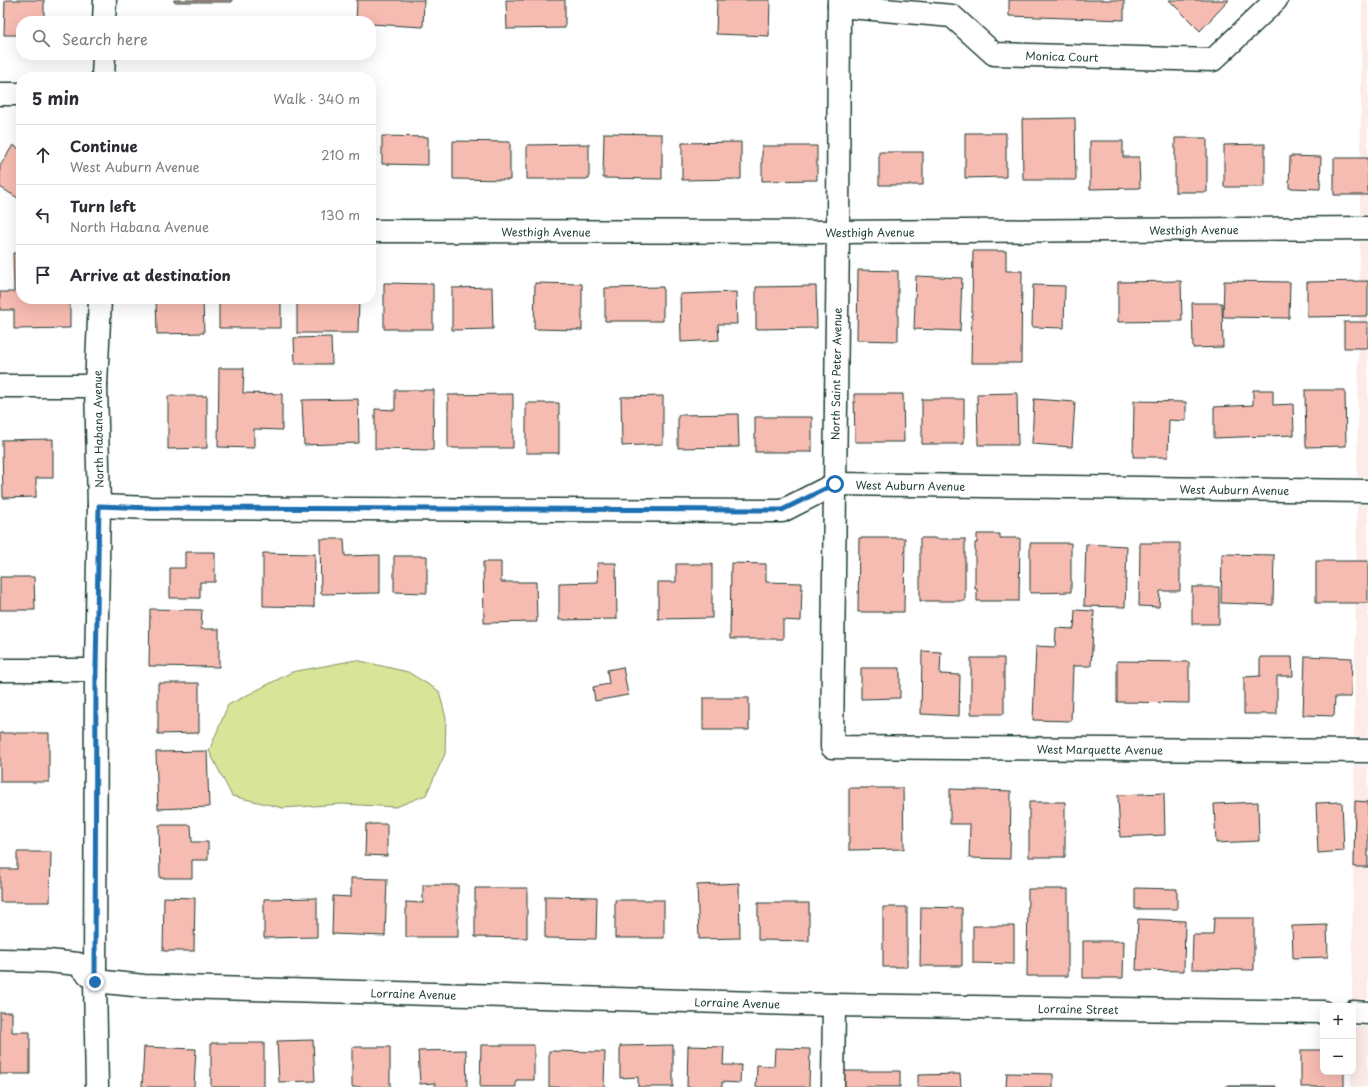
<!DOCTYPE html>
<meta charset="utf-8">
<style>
:root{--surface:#fff;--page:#f2f2f3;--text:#2b2b33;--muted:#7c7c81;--line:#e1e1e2}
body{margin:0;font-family:"Playpen Sans",sans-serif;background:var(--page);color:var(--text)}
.controls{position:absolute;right:12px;bottom:12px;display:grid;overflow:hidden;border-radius:8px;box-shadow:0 4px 16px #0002}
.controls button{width:36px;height:36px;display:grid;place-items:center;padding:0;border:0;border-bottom:1px solid var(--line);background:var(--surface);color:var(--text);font:20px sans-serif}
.stop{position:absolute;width:12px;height:12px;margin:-9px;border:3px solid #1f6fb2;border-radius:50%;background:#fff}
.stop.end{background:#1f6fb2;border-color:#fff;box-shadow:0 1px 4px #0008}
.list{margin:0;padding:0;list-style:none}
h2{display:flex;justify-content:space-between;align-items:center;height:52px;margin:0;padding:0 16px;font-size:17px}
h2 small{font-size:13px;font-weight:400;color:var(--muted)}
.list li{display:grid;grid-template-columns:26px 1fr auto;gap:12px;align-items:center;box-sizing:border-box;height:60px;padding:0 16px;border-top:1px solid var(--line)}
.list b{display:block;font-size:15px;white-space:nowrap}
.list p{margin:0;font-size:13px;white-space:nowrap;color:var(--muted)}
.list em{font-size:13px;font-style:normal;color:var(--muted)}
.icon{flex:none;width:22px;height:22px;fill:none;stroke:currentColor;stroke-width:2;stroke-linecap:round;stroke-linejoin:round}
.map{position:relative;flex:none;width:1368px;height:1087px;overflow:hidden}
.search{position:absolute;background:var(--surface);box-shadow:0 4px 16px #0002;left:16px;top:16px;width:360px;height:44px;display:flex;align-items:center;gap:10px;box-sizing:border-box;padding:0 14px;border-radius:16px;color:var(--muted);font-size:15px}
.panel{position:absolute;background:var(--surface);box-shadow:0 4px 16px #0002;left:16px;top:72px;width:360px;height:232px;border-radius:16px}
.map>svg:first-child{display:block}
.built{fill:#fcebe8}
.green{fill:#d8e598;stroke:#7c9166}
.building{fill:#f6bbb1;stroke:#1f3d34}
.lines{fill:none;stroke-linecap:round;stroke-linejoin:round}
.street-casing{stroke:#1f3d34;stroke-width:25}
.secondary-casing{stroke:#1f3d34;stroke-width:25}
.street{stroke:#fff;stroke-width:22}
.secondary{stroke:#fff;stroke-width:22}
.route{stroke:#1f6fb2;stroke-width:5}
.labels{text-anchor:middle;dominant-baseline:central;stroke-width:3;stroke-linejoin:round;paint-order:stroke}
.street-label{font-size:11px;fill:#1f3d34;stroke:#fff}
</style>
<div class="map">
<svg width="1368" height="1087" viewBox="0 0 1368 1087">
<rect width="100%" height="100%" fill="#fff"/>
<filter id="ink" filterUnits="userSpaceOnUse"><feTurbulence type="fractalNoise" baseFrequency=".025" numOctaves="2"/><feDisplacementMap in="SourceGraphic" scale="8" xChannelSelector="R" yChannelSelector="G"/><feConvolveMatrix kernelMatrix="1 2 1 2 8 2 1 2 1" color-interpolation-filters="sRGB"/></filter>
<g filter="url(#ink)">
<path class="built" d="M1362,0H1368V214H1360Z
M1360,242H1368V477H1357Z
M1357,505H1368V737H1354Z
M1354,765H1368V999H1352Z
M1353,1026L1368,1027V1087H1351V1072H1353Z"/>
<path class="green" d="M356,660L408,672L439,691L446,718L445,754L426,795L396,807L342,804L283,808L232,796L209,751L228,705L292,672Z"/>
<path class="building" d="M5,0H44V21H21V35H4Z
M174,0H232V2H174Z
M357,0H424L423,27L371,24V21H356Z
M506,0H565V28L507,29Z
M717,0H770L769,36L716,34Z
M1009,0H1124V20L1009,16Z
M1169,0H1229L1200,31Z
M1075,118L1076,180H1023L1022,119Z
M604,133L662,134V179L603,178Z
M965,133H1006V177L965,178Z
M382,136L428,137V165L382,164Z
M1175,138H1207V192H1175Z
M453,141L510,142V180L453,179Z
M1090,141H1123V157H1139L1140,188L1090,189Z
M741,142V179L682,180V143Z
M589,144V179H527V145Z
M1265,144V187H1224V145Z
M13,145L21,150V200L0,187V166Z
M762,146H817V180L762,181Z
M879,152H923V185H879Z
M1290,156L1321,157L1320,189L1289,188Z
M1334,158H1368V195H1334Z
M973,251H1006V271H1022L1021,363H971Z
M13,253H21V299H70V328L14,329V310H0V292H14Z
M858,270L898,271V341L857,340Z
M916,276L962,278L960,331L914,329Z
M1181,281L1182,321L1118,322V282Z
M1224,281L1290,282L1289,318L1223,317Z
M1368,281V316L1307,317V282Z
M384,283L433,284V329H384Z
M535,283L582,284V330L534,329Z
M1033,285L1065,286L1064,328L1032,327Z
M816,286L817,328L756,329V287Z
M492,287L493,329L452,330V288Z
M663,287V321H605V288Z
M736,292L737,324H718L719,340L681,342L680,294Z
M156,299H203L204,333L157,334Z
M219,299H281V328H219Z
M297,299H359L358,333H297Z
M1192,303H1222L1223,347L1193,348Z
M1344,322H1368V348H1344Z
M331,337L332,364H295L294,338Z
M219,368H244L243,393L282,394V430L254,429V448L218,447Z
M395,390H434L433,450L375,449V409L395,410Z
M1253,390H1273V405L1293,404L1294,435L1214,438V407L1253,405Z
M1305,390H1345L1346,446L1306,447Z
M1017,393L1018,445H978L977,394Z
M513,394V448H448V395Z
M854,394H903L904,442H855Z
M168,396H207V448L168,449Z
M663,396V444L622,446L621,397Z
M358,399L359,443L304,445L302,400Z
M922,399H964V444H922Z
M1034,399L1075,402L1072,447L1032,444Z
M1134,401L1186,402V421L1169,420L1168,457H1133Z
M526,403H559V453H526Z
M738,414L739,447L678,448V415Z
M755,417H812V452H755Z
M53,439V478H36V497L3,498L2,440Z
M977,534H1000V538H1020L1019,601H977V589H975V543H977Z
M859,538H905L904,612H858Z
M920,538H936V539H965V601H920Z
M320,539H344L345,556L380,555V593L321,594Z
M1030,543H1071V592L1030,593Z
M1140,543H1180V591H1160L1159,607L1139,606Z
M1086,544L1127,546L1125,607L1084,606Z
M185,552H215V582H200V598H170V568H185Z
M263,553L315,554L314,607L263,606Z
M1222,554L1274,555L1273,605L1221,603Z
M394,556H427V593L394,592Z
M1316,561H1368V603H1316Z
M483,562H501V582H536L537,622L484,623Z
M597,563H616L617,619L559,620V583L598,582Z
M731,563L766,564V582L802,583L801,621L783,620V639H730Z
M676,564H712V618L658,619V582H676Z
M0,577H34L35,610H0Z
M1192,587H1219V624H1192Z
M150,609L202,610L201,629H219V667L149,666Z
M1075,610L1094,611L1091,666H1073L1071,721L1033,720L1036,646L1055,647L1056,628L1074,629Z
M922,651L941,652L940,674L960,675L959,716L921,714Z
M1305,656L1352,658L1351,697H1335L1334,716L1303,715Z
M1260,657H1292L1293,676H1277V714H1244V677L1260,676Z
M971,658H1004V714H971Z
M1117,661L1189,662V703L1117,702Z
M623,667L628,695L595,701L593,687L609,684L607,670Z
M861,668H900V698L861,699Z
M158,683H199V733L158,734Z
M703,698H749V730H703Z
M0,733H49V782H0Z
M207,751L209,807L158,809L156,752Z
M849,788H903L904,849L849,850Z
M950,789L1011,791L1010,859L969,858L970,824H950Z
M1164,793L1165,835L1120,837L1118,795Z
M1355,801L1368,802V867H1354Z
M1029,802H1065V857H1029Z
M1258,802L1259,841L1216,843L1214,804Z
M1342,802L1344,851L1318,853L1316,803Z
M366,824H387V856L365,855Z
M159,825H191L192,842H208V860H192V878H160Z
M17,852H51L50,902H0V869H17Z
M351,878L387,879L385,936L332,934L333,896L351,897Z
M739,883L740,938L699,939L697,885Z
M423,885H458V937H406V902L423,903Z
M475,888H527V938L475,937Z
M1135,888L1177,889V909H1135Z
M1028,889H1068V976H1027Z
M545,896L597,897L596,939L545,938Z
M164,897L195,898L194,951H163Z
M317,898V937L264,938V899Z
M615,900H664V938H615Z
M758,903H809V941L758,940Z
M883,907H907V967H883Z
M921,907L962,908V966H920Z
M1214,918H1254V970L1192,969L1193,935H1213Z
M1138,919L1185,921L1184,971L1136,970Z
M1327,925L1328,957L1293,958L1292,926Z
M973,926H1014V964L973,963Z
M1083,941H1124L1123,978H1083Z
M0,1012H12V1032H30V1074H0Z
M313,1040L315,1081L279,1082L277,1041Z
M211,1043H264V1087H211Z
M481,1045H534V1080H516V1087H480Z
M673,1045V1087H638V1077L620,1078V1046Z
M688,1046L724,1047L723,1065H741L740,1083L722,1082V1087H687Z
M144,1047L196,1049L194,1087H142Z
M352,1047H390V1087H352Z
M775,1048L810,1049L809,1087H756L757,1065L774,1066Z
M466,1050L467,1087H435V1083L420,1084L418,1051Z
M1301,1050H1323V1072H1344V1087H1301Z
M549,1051L605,1052L604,1087H549Z
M843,1071H900V1087H842Z
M1007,1073L1053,1074V1087H1006Z
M960,1074L961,1087H918V1075Z
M1226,1086H1276V1087H1226Z"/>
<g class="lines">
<defs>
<g id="street">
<path id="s1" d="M839,0L838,232L832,747L1368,751"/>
<path id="s2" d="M839,6L952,16L994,54L1213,60L1276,0"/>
<path d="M0,94H21"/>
<path id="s3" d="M371,231L838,232L1368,228"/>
<path d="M0,386H82L96,385"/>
<path id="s4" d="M99,506L151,508L782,511L835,484L1368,491"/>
<path d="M0,670H96"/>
<path id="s5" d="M0,960L48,961L78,964L95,981L144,986L834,1005L1323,1012"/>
<path d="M1353,1012L1368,1013"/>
<path d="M833,1087L834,1005"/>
</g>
<path id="secondary" d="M104,21L105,0
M103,77L104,55
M97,1087L95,981L96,670L99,506L96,385L100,299"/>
</defs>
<use href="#street" class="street-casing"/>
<use href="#secondary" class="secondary-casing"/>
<use href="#street" class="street"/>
<use href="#secondary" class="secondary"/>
</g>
</g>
<g class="lines" filter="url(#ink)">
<path class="route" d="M95,982L96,670L99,506L151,508L782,510L835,484"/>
</g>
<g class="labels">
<g class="street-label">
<text stroke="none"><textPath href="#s2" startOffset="238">Monica Court</textPath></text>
<text stroke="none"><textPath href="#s3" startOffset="823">Westhigh Avenue</textPath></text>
<text stroke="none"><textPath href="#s3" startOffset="175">Westhigh Avenue</textPath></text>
<text stroke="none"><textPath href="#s3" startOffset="499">Westhigh Avenue</textPath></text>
<text transform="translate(836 374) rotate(-89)">North Saint Peter Avenue</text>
<text transform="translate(98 429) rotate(-91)">North Habana Avenue</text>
<text stroke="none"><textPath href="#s4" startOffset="818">West Auburn Avenue</textPath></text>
<text stroke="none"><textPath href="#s4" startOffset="1142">West Auburn Avenue</textPath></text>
<text stroke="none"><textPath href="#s1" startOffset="1015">West Marquette Avenue</textPath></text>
<text stroke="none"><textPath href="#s5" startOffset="421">Lorraine Avenue</textPath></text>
<text stroke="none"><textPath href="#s5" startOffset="745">Lorraine Avenue</textPath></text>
<text stroke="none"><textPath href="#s5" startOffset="1086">Lorraine Street</textPath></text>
</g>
</g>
</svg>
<div class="controls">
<button>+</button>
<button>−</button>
</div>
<div class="stop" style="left:835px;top:484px"></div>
<div class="stop end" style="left:95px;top:982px"></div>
<div class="search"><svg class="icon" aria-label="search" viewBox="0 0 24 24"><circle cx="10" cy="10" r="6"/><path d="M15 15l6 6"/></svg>Search here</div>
<section class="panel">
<h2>5 min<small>Walk · 340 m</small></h2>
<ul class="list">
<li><svg class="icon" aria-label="ahead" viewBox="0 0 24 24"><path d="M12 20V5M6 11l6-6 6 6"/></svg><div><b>Continue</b><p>West Auburn Avenue</p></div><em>210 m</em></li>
<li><svg class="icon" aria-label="left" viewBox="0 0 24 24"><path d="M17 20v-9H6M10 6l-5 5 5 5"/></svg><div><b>Turn left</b><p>North Habana Avenue</p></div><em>130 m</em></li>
<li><svg class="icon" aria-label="arrive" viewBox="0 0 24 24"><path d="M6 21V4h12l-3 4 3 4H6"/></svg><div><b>Arrive at destination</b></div></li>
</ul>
</section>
</div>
